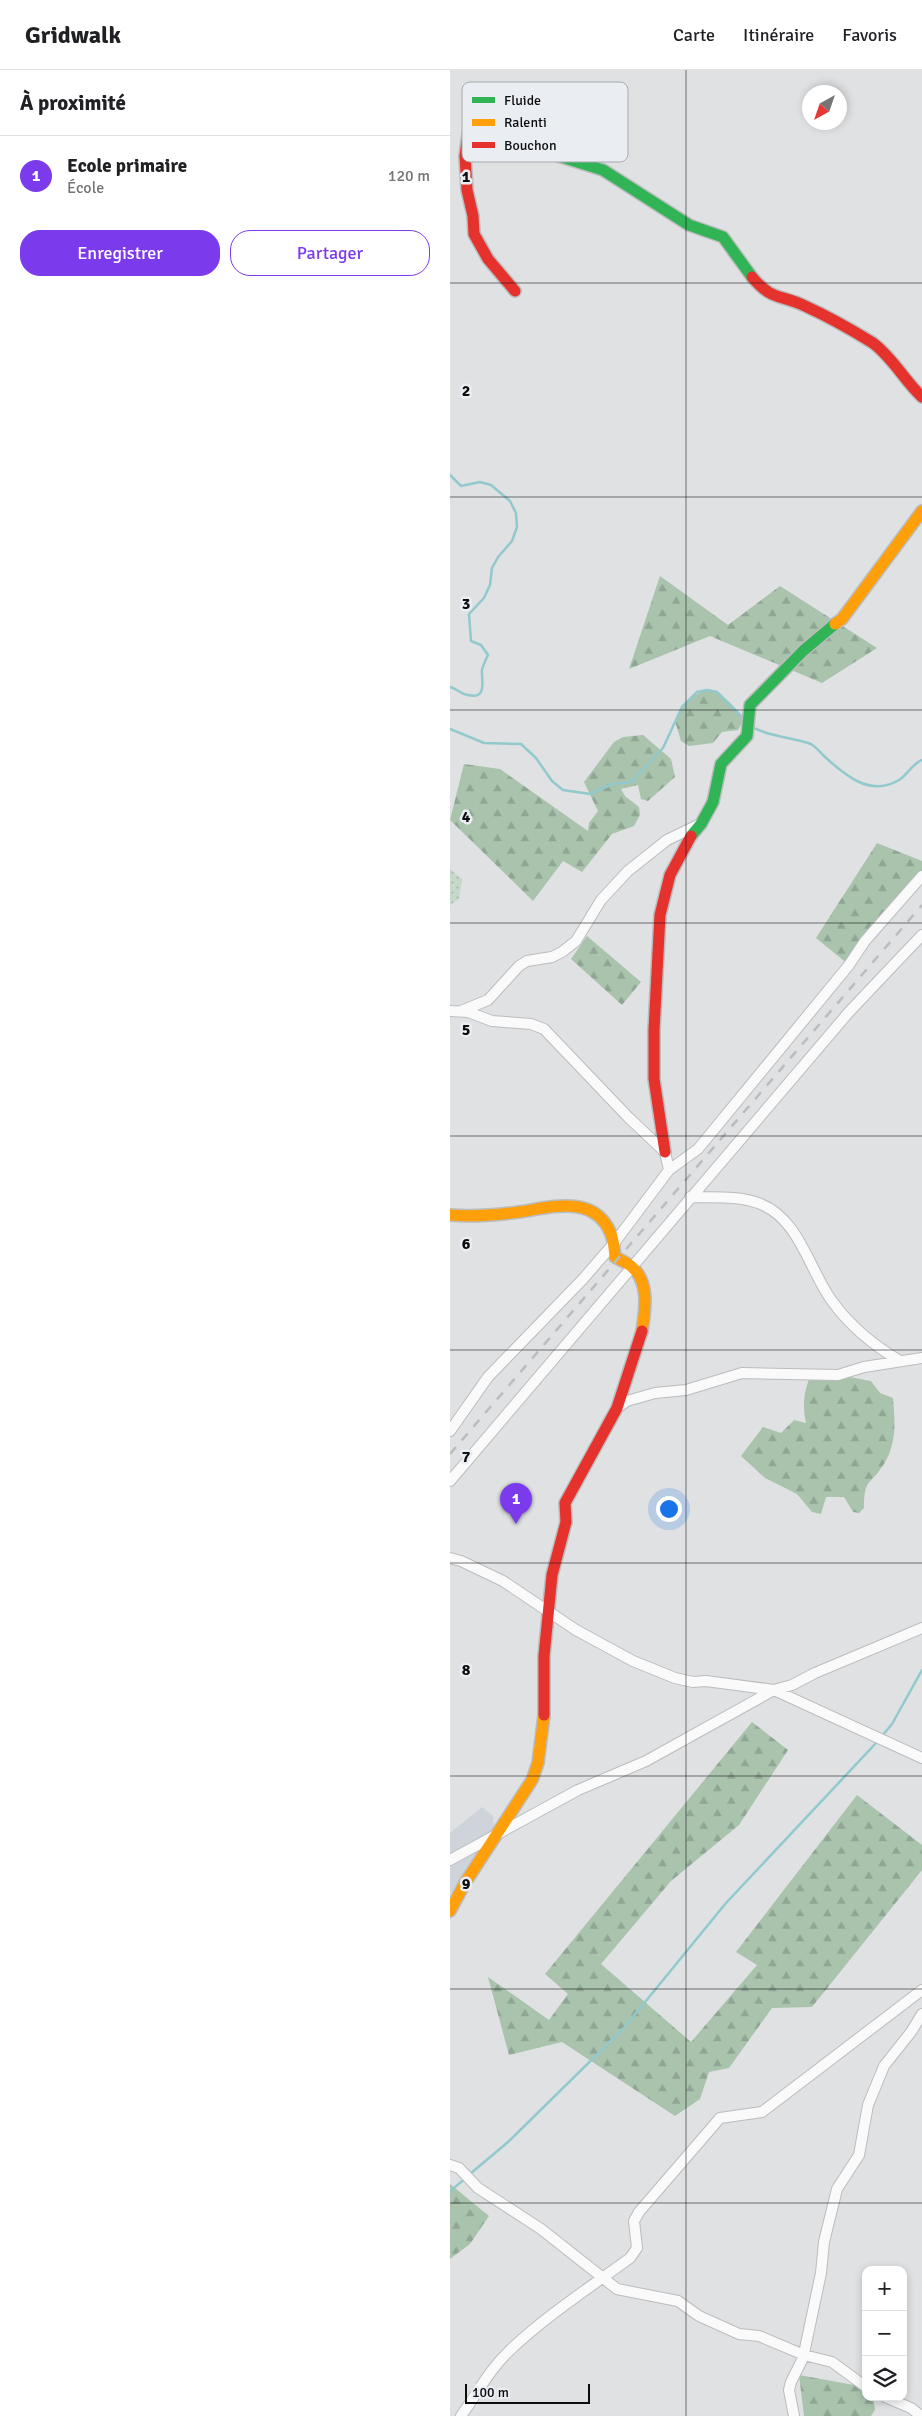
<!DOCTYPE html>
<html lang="fr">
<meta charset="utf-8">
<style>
:root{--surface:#fff;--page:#f6f6f6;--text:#202124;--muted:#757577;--line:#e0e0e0;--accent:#7c3aed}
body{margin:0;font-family:Signika,sans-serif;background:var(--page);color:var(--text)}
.controls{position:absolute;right:15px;bottom:15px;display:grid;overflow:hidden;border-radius:10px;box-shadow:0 2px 8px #0003}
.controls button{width:45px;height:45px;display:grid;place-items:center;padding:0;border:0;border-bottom:1px solid var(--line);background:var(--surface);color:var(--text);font:25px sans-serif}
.compass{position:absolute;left:352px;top:15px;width:45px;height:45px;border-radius:50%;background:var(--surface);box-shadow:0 2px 8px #0003;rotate:220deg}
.scale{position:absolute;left:15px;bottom:12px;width:125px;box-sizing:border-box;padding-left:5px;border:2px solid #0b0c0e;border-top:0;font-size:14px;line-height:18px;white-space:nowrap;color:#0b0c0e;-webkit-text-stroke:4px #eaedf2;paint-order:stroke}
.you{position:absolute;left:218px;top:1438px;width:18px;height:18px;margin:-12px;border:4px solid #fff;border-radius:50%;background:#1a73e8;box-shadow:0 0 0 8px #1a73e833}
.badge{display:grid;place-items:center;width:32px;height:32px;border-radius:50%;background:var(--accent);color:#fff;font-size:16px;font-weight:700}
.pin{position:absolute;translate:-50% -41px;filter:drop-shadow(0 1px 2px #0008)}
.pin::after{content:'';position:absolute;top:26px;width:18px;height:15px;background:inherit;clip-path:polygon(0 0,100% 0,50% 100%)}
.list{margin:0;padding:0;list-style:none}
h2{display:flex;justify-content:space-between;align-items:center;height:65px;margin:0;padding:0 20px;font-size:21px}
h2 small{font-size:16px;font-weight:400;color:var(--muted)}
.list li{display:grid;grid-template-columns:32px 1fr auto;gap:15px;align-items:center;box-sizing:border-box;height:80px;padding:0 20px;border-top:1px solid var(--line)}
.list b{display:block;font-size:19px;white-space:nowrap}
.list p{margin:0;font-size:16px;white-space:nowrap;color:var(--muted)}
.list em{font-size:16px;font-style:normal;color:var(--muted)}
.actions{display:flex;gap:10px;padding:15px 20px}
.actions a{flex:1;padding:11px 0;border:1px solid var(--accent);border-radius:20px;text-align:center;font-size:18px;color:var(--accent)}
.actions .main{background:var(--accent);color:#fff}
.icon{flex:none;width:28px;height:28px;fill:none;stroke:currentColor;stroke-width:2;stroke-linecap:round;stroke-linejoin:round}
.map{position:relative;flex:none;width:472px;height:2346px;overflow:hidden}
header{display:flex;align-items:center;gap:30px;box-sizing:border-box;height:70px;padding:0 25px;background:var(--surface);border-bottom:1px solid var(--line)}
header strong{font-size:24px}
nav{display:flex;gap:28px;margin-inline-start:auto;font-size:18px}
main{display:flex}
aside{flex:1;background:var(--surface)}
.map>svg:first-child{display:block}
.built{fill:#cfd4da}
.grass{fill:url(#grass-dots)}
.forest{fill:url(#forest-firs)}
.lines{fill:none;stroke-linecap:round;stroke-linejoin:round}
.stream{stroke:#92c9cd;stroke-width:2.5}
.street-casing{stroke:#bbbcbe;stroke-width:12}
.fast-casing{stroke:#bbbcbe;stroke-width:14}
.slow-casing{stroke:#bbbcbe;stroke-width:14}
.jam-casing{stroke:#bbbcbe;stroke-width:14}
.street{stroke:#fafafb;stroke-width:10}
.fast{stroke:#30b455;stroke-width:11}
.slow{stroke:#ff9f0a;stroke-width:11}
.jam{stroke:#e5322d;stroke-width:11}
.rail{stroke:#bbbcbd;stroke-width:2.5;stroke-dasharray:9 9;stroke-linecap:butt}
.grid{fill:none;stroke:#0b0c0e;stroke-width:1;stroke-opacity:0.55}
.key{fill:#eaedf2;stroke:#a7aaae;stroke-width:1}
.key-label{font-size:14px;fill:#0b0c0e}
.grid-label{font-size:16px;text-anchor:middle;font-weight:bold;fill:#0b0c0e;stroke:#eaedf2;stroke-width:5;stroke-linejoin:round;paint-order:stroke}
</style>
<header>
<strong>Gridwalk</strong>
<nav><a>Carte</a><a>Itinéraire</a><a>Favoris</a></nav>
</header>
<main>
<aside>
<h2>À proximité<small></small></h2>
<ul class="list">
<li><span class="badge">1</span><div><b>Ecole primaire</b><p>École</p></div><em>120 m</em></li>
</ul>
<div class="actions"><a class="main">Enregistrer</a><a>Partager</a></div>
</aside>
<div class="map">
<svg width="472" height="2346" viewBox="0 0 472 2346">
<defs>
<pattern id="grass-dots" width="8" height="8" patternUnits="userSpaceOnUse" patternTransform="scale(1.25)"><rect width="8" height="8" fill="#c6d8c9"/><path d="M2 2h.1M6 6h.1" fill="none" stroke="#a9b8ab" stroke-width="1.8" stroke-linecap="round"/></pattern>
<pattern id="forest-firs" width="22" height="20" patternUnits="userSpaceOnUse" patternTransform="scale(1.25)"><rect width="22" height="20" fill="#a9c3ad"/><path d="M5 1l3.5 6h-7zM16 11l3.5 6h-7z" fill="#90a694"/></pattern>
</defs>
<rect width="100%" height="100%" fill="#dfe1e3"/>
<path class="built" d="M32,1737L43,1746L44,1767L15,1813L0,1823V1763Z"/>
<path class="grass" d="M0,799L12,809L9,829L0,835Z"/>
<path class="forest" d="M210,506L278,555L330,516L427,578L372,613L260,566L179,599Z
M257,620C274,624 284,636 294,649L288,660L272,662L263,673L239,676L231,671L225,651C233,636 241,624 257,620Z
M193,665L221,689L225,707L198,731L191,729L188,715L171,719L175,726L189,737L190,745L184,756L162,764L132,802L113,791L83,831L0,750L14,694L50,699L138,761L139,753L148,741L134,712L164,672L173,667Z
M427,773L472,791V806L399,895L366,868Z
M137,866L191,912L172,935L121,889Z
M361,1304L388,1305L421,1311L430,1323L443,1328C445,1351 447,1373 434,1394C420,1416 414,1408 414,1438L409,1443L403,1442L394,1427H376L371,1444L362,1442L347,1424L315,1408L291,1386L313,1357L331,1363L344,1350L356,1353C352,1335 354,1321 361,1304Z
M302,1652L338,1680L289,1755L221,1811L151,1894L241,1972L307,1895L286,1882L407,1725L472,1775V1800L362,1937L322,1938L279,1998L259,2002L250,2029L225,2046L112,1972L59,1985L38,1907L99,1950L118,1924L95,1904Z
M0,2114L39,2146L20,2174L0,2189Z
M349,2305L415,2317L416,2327H423L425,2340L421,2346H354Z"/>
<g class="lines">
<path class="stream" d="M0,405L11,416L30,412L41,415L60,431L66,443L67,457L62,471L48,487L42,498L40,515L34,528L19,544L21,571L31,575L38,585C36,589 33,595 32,600C31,611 39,632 14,624C9,622 5,618 0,617
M302,657C320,667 342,667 361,674C366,677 371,683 375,687C396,706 420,727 449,710C458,704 462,694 472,690
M0,659L34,673L71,674L86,688L102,711L113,720L140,724L162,714L181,712L187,706L213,678L232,637L247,622L257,620L267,622L293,648
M432,1666L442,1654L472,1600
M20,2104L58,2072L173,1959L276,1833L427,1672
M0,2121L16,2108"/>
<defs>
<path id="street" d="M0,941L18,942L42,951L81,954L94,959L178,1047L215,1082L219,1100L165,1172L133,1209L38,1307L0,1361
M11,941L38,930L69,896L77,891L102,887L112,882L126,871L151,830L178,801L217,770L248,755
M219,1100L248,1079L399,895L415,871L472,806
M240,1127C261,1128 287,1125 308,1133C349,1147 359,1200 382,1231C400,1256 423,1275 450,1291
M167,1338L177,1331L205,1323L236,1320L292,1303L388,1305L414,1297L472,1288
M0,1411L399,942L472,865
M0,1488L11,1491L53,1511L126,1560L183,1591L225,1608L243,1612L256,1611L324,1620L472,1688
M0,1790L128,1720L196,1691L324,1620L342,1615L365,1603L472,1558
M0,2095L9,2098L28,2118L91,2159L167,2219L228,2231L249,2246L289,2264L309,2266L354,2285L382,2292L416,2317
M435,2327L461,2338L471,2346
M11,2346C27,2324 39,2300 59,2281C96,2246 139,2218 180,2188L187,2178L184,2151L189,2142L270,2048L312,2042L472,1920
M344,2346L339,2320L341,2312L353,2288L371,2203L374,2172L387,2119L409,2085L418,2035L434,1996L461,1962L472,1944"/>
<path id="fast" d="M54,60L102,84L153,100L239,155L273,167L302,207
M241,766L251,754L263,732L271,694L297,666L300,635L353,581L385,554"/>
<path id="slow" d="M385,554L392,549L472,441
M0,1145C23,1147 46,1145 69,1142C102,1137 145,1124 161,1164C164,1171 164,1179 165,1187C170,1190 178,1193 182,1197C200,1212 195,1241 192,1261
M0,1841L15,1813L82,1710L88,1693L94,1645"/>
<path id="jam" d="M54,60L26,49L18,64L15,86L17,120L23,146L24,164L38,189L65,221
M302,207C322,231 330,224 355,236C377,246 402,260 423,273C443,288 454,310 472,327
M215,1082L204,1009V960L210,845L220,805L241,766
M94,1645V1586L102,1505L116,1452L115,1433L167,1338L192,1261"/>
</defs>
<use href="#street" class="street-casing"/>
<use href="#fast" class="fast-casing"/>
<use href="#slow" class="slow-casing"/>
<use href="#jam" class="jam-casing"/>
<use href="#street" class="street"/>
<use href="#fast" class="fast"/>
<use href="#slow" class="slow"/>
<use href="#jam" class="jam"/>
<path class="rail" d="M0,1384L472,835"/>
</g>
<path class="grid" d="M236,0V2346M0,213H472M0,427H472M0,640H472M0,853H472M0,1066H472M0,1280H472M0,1493H472M0,1706H472M0,1919H472M0,2133H472"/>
<rect x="12" y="12" width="166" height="80" rx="8" class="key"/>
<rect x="22" y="27" width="23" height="6" fill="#30b455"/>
<rect x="22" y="49" width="23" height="7" fill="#ff9f0a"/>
<rect x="22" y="72" width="23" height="6" fill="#e5322d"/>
<g class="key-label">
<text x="54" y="35">Fluide</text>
<text x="54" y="57">Ralenti</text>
<text x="54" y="80">Bouchon</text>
</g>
<g class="grid-label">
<text x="16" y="112">1</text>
<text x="16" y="326">2</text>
<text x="16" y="539">3</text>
<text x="16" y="752">4</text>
<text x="16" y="965">5</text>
<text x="16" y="1179">6</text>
<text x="16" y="1392">7</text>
<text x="16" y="1605">8</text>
<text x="16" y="1819">9</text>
</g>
</svg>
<div class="controls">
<button>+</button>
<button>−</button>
<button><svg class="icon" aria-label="layers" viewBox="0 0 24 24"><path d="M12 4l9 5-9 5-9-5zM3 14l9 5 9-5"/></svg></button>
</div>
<svg class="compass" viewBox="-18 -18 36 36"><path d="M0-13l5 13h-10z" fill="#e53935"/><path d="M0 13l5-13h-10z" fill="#757577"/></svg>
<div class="scale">100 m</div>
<div class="you"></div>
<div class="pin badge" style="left:66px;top:1454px">1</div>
</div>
</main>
